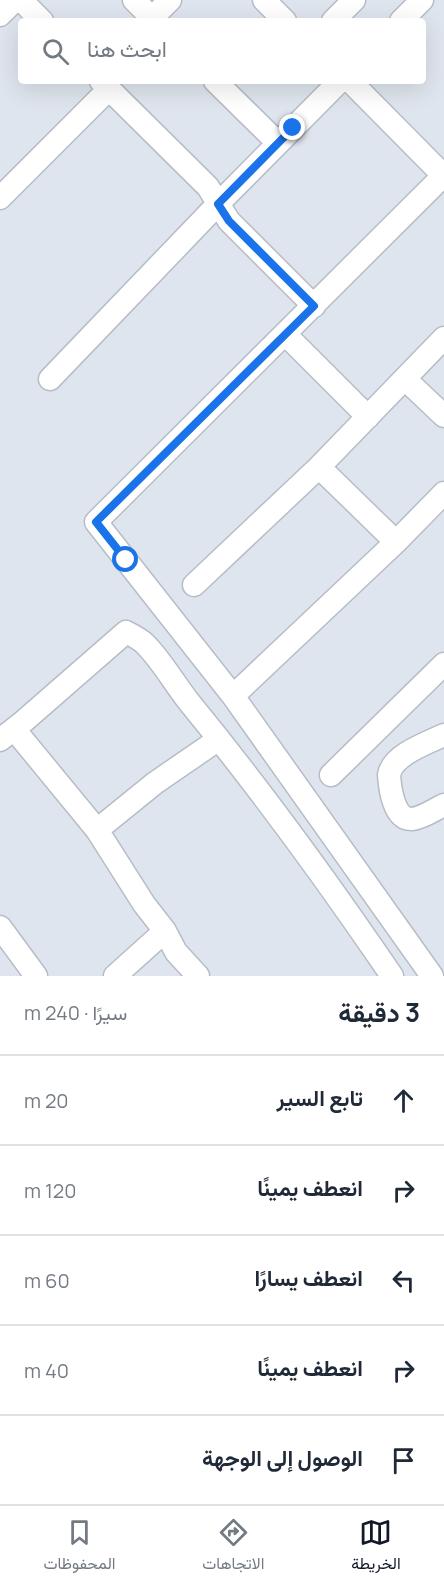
<!DOCTYPE html>
<html lang="ar">
<meta charset="utf-8">
<style>
:root{--surface:#fff;--page:#f6f6f7;--text:#1f2937;--muted:#747a83;--line:#e0e1e3;--accent:#111827}
body{margin:0;font-family:Manrope,Vazirmatn,sans-serif;background:var(--page);color:var(--text);direction:rtl}
.stop{position:absolute;width:18px;height:18px;margin:-14px;border:4px solid #1a73e8;border-radius:50%;background:#fff}
.stop.end{background:#1a73e8;border-color:#fff;box-shadow:0 2px 6px #0008}
.list{margin:0;padding:0;list-style:none}
h2{display:flex;justify-content:space-between;align-items:center;height:78px;margin:0;padding:0 24px;font-size:26px}
h2 small{font-size:20px;font-weight:400;color:var(--muted)}
.list li{display:grid;grid-template-columns:39px 1fr auto;gap:18px;align-items:center;box-sizing:border-box;height:90px;padding:0 24px;border-top:2px solid var(--line)}
.list b{display:block;font-size:22px;white-space:nowrap}
.list em{font-size:20px;font-style:normal;color:var(--muted)}
.icon{flex:none;width:33px;height:33px;fill:none;stroke:currentColor;stroke-width:2;stroke-linecap:round;stroke-linejoin:round}
.map{position:relative;flex:none;width:444px;height:976px;overflow:hidden;direction:ltr}
.search{position:absolute;background:var(--surface);box-shadow:0 6px 24px #0002;left:18px;right:18px;top:18px;height:66px;display:flex;align-items:center;gap:15px;box-sizing:border-box;padding:0 21px;border-radius:6px;color:var(--muted);font-size:22px}
.sheet{height:528px;background:var(--surface)}
nav{display:flex;justify-content:space-around;align-items:center;box-sizing:border-box;height:84px;border-top:2px solid var(--line);background:var(--surface);font-size:16px;color:var(--muted)}
nav a{display:grid;justify-items:center;gap:3px}
nav .on{color:var(--accent)}
.map>svg:first-child{display:block}
.lines{fill:none;stroke-linecap:round;stroke-linejoin:round}
.minor-casing{stroke:#b7bdc6;stroke-width:25}
.minor{stroke:#fff;stroke-width:22}
.route{stroke:#1a73e8;stroke-width:8}
</style>
<div class="map">
<svg width="444" height="976" viewBox="0 0 444 976">
<rect width="100%" height="100%" fill="#dfe5ee"/>
<g class="lines">
<defs>
<path id="minor" d="M21,0L42,21
M134,0L155,21
M264,0L285,21
M0,15L15,0
M152,18L170,0
M333,21L354,0
M401,21L422,0
M101,81L208,187L229,221L314,306
M215,81L278,143
M350,81L444,176
M0,198L109,89
M285,334L368,417
M50,379L218,204L340,81
M405,379L444,416
M319,467L396,542
M194,585L319,467L444,338
M233,696L396,542L444,493
M14,729L97,830
M444,735C427,743 392,755 389,775C390,789 394,820 412,819C423,818 435,809 444,805
M0,740L24,721L126,632C132,635 140,639 145,644C162,661 174,683 189,702C261,790 328,882 392,976
M331,775L444,664
M0,927L36,976
M115,976L165,931
M198,976L176,952L165,931L144,904L97,830L155,783L219,739
M432,976L233,696L96,522L444,175"/>
</defs>
<use href="#minor" class="minor-casing"/>
<use href="#minor" class="minor"/>
</g>
<g class="lines">
<path class="route" d="M126,560L96,522L314,306L229,221L218,204L293,128"/>
</g>
</svg>
<div class="stop" style="left:126px;top:560px"></div>
<div class="stop end" style="left:293px;top:128px"></div>
<div class="search"><svg class="icon" aria-label="search" viewBox="0 0 24 24"><circle cx="10" cy="10" r="6"/><path d="M15 15l6 6"/></svg>ابحث هنا</div>
</div>
<section class="sheet">
<h2>3 دقيقة<small>سيرًا · 240 m</small></h2>
<ul class="list">
<li><svg class="icon" aria-label="ahead" viewBox="0 0 24 24"><path d="M12 20V5M6 11l6-6 6 6"/></svg><div><b>تابع السير</b></div><em>20 m</em></li>
<li><svg class="icon" aria-label="right" viewBox="0 0 24 24"><path d="M7 20v-9h11M14 6l5 5-5 5"/></svg><div><b>انعطف يمينًا</b></div><em>120 m</em></li>
<li><svg class="icon" aria-label="left" viewBox="0 0 24 24"><path d="M17 20v-9H6M10 6l-5 5 5 5"/></svg><div><b>انعطف يسارًا</b></div><em>60 m</em></li>
<li><svg class="icon" aria-label="right" viewBox="0 0 24 24"><path d="M7 20v-9h11M14 6l5 5-5 5"/></svg><div><b>انعطف يمينًا</b></div><em>40 m</em></li>
<li><svg class="icon" aria-label="arrive" viewBox="0 0 24 24"><path d="M6 21V4h12l-3 4 3 4H6"/></svg><div><b>الوصول إلى الوجهة</b></div></li>
</ul>
</section>
<nav>
<a class="on"><svg class="icon" aria-label="map" viewBox="0 0 24 24"><path d="M3 6l6-2 6 2 6-2v14l-6 2-6-2-6 2zM9 4v14M15 6v14"/></svg>الخريطة</a>
<a><svg class="icon" aria-label="directions" viewBox="0 0 24 24"><path d="M12 3l9 9-9 9-9-9zM9 14v-3h6M13 9l2 2-2 2"/></svg>الاتجاهات</a>
<a><svg class="icon" aria-label="saved" viewBox="0 0 24 24"><path d="M7 4h10v16l-5-4-5 4z"/></svg>المحفوظات</a>
</nav>
